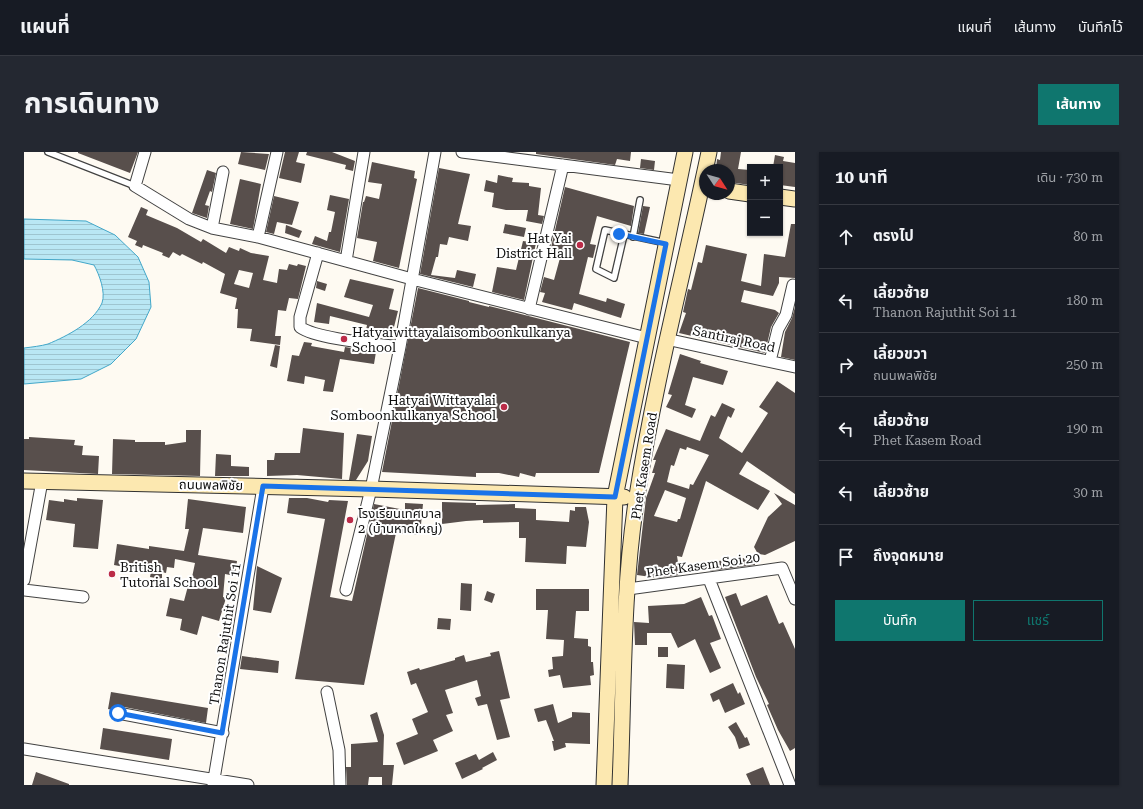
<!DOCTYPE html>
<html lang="th">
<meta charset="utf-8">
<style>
:root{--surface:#171b24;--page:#242831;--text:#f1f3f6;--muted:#9ea1a6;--line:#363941;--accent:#0f766e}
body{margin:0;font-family:"Roboto Serif","Noto Sans Thai",serif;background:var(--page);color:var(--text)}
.controls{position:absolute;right:12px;top:12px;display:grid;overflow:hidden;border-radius:0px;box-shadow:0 1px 3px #0004}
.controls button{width:36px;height:36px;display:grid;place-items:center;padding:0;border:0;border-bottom:1px solid var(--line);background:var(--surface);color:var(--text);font:20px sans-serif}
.compass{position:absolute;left:675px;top:12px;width:36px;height:36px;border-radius:50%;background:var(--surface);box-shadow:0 1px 3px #0004;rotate:126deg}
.stop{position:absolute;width:12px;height:12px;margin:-9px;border:3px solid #1a73e8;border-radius:50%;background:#fff}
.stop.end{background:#1a73e8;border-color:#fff;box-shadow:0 1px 4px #0008}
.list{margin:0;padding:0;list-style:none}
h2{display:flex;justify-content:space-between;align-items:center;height:52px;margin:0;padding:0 16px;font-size:17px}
h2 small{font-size:13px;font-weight:400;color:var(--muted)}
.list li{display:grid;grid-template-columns:26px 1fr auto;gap:12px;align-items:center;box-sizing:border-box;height:64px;padding:0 16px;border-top:1px solid var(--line)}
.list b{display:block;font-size:15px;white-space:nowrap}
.list p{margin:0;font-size:13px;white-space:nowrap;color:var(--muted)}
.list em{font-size:13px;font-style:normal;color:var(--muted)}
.actions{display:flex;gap:8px;padding:12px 16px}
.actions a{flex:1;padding:9px 0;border:1px solid var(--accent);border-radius:0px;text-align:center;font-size:14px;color:var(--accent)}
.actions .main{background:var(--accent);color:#fff}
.icon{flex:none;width:22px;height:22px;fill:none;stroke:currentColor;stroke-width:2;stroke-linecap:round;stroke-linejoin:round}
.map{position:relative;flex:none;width:771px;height:633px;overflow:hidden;border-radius:0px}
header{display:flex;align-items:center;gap:24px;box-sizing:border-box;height:56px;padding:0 20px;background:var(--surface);border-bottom:1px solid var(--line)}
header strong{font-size:19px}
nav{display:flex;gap:22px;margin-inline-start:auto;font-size:14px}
.intro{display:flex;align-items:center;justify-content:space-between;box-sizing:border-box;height:96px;padding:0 24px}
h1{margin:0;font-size:28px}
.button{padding:10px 18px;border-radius:0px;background:var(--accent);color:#fff;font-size:14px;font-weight:700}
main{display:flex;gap:24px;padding:0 24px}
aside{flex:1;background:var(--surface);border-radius:0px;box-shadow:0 1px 3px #0004}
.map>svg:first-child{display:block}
.water{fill:url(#water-rules);stroke:#42a7c9}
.building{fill:#584f4c;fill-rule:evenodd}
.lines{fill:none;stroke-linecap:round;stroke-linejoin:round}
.lane-casing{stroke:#424242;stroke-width:8}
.street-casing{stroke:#424242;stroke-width:13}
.secondary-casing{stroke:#313131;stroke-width:17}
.lane{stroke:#fff;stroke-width:5.5}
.street{stroke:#fff;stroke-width:11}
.secondary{stroke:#fce8b0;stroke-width:15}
.route{stroke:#1a73e8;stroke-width:5}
.poi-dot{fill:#bb2c48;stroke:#fff;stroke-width:1.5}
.labels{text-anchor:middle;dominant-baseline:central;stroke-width:4;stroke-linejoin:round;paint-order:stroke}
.poi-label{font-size:13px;fill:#0f0f0f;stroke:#fff;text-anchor:start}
.street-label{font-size:13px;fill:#0f0f0f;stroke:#fff}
</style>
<header>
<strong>แผนที่</strong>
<nav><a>แผนที่</a><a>เส้นทาง</a><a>บันทึกไว้</a></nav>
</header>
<div class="intro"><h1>การเดินทาง</h1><a class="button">เส้นทาง</a></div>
<main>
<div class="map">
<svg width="771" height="633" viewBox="0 0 771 633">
<defs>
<pattern id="water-rules" width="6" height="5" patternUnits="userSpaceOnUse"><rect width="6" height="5" fill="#b9e7f4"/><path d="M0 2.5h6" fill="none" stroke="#9ec5d0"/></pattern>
</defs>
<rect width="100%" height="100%" fill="#fefaf2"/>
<path class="water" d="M0,67L62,69L91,83L114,105L125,130L127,155L112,187L87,212L57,227L0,232V196C8,195 17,194 24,192C43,184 69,171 78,151C82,140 75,122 70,113L48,108L0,107Z"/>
<path class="building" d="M114,0L106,21L54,1V0Z
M217,0L245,2L241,18L214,12Z
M261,0H275L272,10L281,12L277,31L255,26Z
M283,0H308L331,9L329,19L321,17L322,13L282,3Z
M512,0H607L606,9L593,7L591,13L512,2Z
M697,0H717L714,17L726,18V33L705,30V18H692L693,7L696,8Z
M751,3L760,5L759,9L771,11V35L756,33V15H749Z
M617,7L631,9L630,18L616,16Z
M348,10L391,19L390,26L393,27L375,116L349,109L353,90L333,86L339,50H340L342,44L355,47L358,32L344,30Z
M415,16L446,22L434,72L447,74L444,89L425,85L423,93L416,92L414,105H412L407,123L431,126L433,118L452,122L449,135L396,122Z
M183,18L192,21L188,40L186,39L181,53L185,54L183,66L168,61Z
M474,23L489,26L488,30L505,31V34L517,36L514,63L520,64L518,72L502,69L504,58H482L468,55L470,41L460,39L462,28L473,31Z
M216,27L237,32L229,77L206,72Z
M541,35L610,54L607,74L573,64L566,92L572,93L569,106L564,105L555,142L582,150L583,146L601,152L597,166L550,151L548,158L518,150L521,141L516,140L520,125L530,128L536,106L527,104V101L526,100Z
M306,43L325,47L316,100L288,92L291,84L303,89L305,80H307L311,60L303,58Z
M250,44L275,50L268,73L253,70L250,82L242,80Z
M619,54L626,55L620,82L614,81Z
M117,55L124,58L122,63L153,76L177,90L179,87L202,101L205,95L215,99L216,96L227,101L245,104L239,128L253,131L255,117L263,118L265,112L273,114L274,112L282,114L274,147L265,146L262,159L254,158L251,184H257L256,193L226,189L228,177L213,176L214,157H211L213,146L196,141L201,122L179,110L178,112L158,102L156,104L149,100L145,106L138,103L139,101L119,93L118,96L111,93L113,89L104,85ZM215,118L229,121L225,136L210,132Z
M481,72L502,76L500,85L479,81Z
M767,72H771V126L755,125V131L749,144L720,138L717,150L751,158L755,161L747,175L741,201L655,181L662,161L659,160L664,137L667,138L674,110L678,111L682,93L723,102L717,129L737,134L740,102L761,105Z
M262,73L278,79L275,86L261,81Z
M499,89L512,91L500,148L468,140L473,115L492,118Z
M326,127L370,137L365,157L374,159L368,183L342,178L343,173L306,164L305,172L290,170L293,151L345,165L349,153L320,145Z
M293,129L303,132L301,139L292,136Z
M394,136L445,149V150L465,155V154L606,190L575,321H512L511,325L496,321L495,325L475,321H452V325L358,320Z
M771,155V208L757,205L761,180L768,166Z
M280,190L288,191L287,194L320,200L321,195L352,200L350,212L316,207L309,240L299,239L301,228L281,224L280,232L263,229L268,203L275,204Z
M251,193L256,194L253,216L246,214Z
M656,202L677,209L676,211L704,219L699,233L669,225L661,253L672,257L668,266L642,255L648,243L644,242Z
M753,229L771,241V342L723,309L715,322L746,339L734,358L682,329L658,405L653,404L656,423L634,426L613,423L622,346L631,321H628L632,308H629L642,277L676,289L687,263L691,265L698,251L711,257L707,266L704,264L695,286L718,301L744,261L735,255ZM663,295L685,303L669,333L666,332L665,337L643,330L647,313L650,314L656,296L662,298ZM641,338L662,346L656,367H654L653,370L630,364Z
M279,276L320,281L318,327L273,323L243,324V308H250L251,301H276Z
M162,278H177L176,324L88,322L89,287L111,288V290H141V293L162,290Z
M333,282L348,284L344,309L332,328H325Z
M5,285L51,288L50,293L59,294L58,303L75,304L74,322L0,318V287H5Z
M192,302L207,303V314L225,315V324H191Z
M750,341L771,353V389L741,403L734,402L730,395L744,365L758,352Z
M53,346L79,348L74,397L49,395L51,372L22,368L25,348L40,350V347L53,349Z
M265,346H283L304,350L305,348L324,349L306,445L328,449L350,352L381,358V351L399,352L396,383L372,381L340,533L271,527L301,367L263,361Z
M164,347L222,355L219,381L179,376L174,403L213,409L211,424L201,422L199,445L202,446L195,469L178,464L173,483L156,478L158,467L142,464L146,446L160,449L164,434L166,435L171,411L151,407L150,416L143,415L142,421L138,420V427L126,425L127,420L90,413L93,392L125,397V394L160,399L165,377H161Z
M418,350L452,351V353L491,352V356L512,357V368L545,370L546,358L551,359V355H562L565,370L562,395L543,394L542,412L501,410L502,386H495V370L459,371V368L442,369L418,372Z
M730,405L731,413L686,419L685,410Z
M233,414L258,426L247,461L229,458Z
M437,431L448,432L447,459L436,458Z
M512,437H565V459H552L550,486L564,487V494L567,495V510H569L570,523L566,524L567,533L539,536L536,523L525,525L524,518L529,517L528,505L539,504L540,488L522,487L524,458H512Z
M463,439L471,442L468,451L460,448Z
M712,441L717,454L743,443L755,472L759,470L771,497V596L766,599L754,578L743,553L745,552L732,525L701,445Z
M677,445L685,464L688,463L697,487L686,491L697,516L686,521L671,487L654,496L647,481H623V493H611L610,470L625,471L624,454L660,452Z
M414,466L427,467L426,478L413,477Z
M634,495H644V505H634Z
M475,499L486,546L476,548L486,585L473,588L463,552L454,554L451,546L457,544L453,528L421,538L429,561L422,563L429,579L409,588L414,599L380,613L372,591L394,582L388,567L404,560L392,531L387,533L383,520L395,516L396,518L431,508V506L440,503L442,510L467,504L466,501Z
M218,504L255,509L254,521L216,517Z
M643,512L661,513L660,537L642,536Z
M709,531L714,542L716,540L721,552L701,561L695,547L689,550L686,542Z
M87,540L184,556L182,571L95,554L88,558L84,557Z
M529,552L534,571L548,565V560L566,561V592L541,591L542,595L530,599L528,589H530L522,568L514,570L510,557Z
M353,560L360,583L359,613H370L368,633H358V625H345L344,633H323L322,615H327V592L354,590L346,563Z
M712,570L721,586L723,585L726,593L715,597L711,585L704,575Z
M79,576L148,587L145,608L76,597Z
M469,600L473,608L458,616L459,617L438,627L431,611L452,602L455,608Z
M739,615L746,633H727L722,622Z
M12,620L45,632V633H8Z"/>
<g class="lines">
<defs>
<path id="lane" d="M24,0L111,34
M600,83L590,126L572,117L581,78L642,91
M609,85L616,48"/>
<path id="street" d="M121,0L111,34L165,67L188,76L234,85L388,127L623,186
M438,0L655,28
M188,76L199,20
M234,85L253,0
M294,101L276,165V175C292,187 354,192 376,195
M322,109L340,0
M505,157L539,13
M642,187L771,215
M746,209L754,177L762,163L769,133
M685,427L766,633
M0,428L18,329
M604,437L758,416L771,447
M0,438L59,445
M322,438L347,337L376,195L411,0
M303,540L315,598L316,633
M94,561L199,581
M0,597L224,633
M189,633L239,335"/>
<path id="secondary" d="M705,39L726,42
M756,45L771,47
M0,329L347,337L600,345
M580,633L591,345L661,0
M596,633C600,537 598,439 613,344C631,228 661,115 685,0"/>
</defs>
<use href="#lane" class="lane-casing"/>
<use href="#street" class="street-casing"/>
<use href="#secondary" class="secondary-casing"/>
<use href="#lane" class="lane"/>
<use href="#street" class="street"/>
<use href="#secondary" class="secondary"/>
</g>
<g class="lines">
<path class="route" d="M94,561L198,581L239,334L591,345L642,92L595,82"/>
</g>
<g class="poi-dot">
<circle cx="556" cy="93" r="4"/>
<circle cx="320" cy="187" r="4"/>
<circle cx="480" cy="255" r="4"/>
<circle cx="326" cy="368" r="4"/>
<circle cx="88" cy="422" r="4"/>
</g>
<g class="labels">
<g class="poi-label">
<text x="548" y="86" text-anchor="end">Hat Yai<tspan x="548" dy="15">District Hall</tspan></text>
<text x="328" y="180">Hatyaiwittayalaisomboonkulkanya<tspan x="328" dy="15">School</tspan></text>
<text x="472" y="248" text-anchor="end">Hatyai Wittayalai<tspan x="472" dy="15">Somboonkulkanya School</tspan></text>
<text x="334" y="361">โรงเรียนเทศบาล<tspan x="334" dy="15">2 (บ้านหาดใหญ่)</tspan></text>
<text x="96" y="415">British<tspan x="96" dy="15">Tutorial School</tspan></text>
</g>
<g class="street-label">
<text transform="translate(710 187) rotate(12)">Santiraj Road</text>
<text transform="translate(620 314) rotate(-81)">Phet Kasem Road</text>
<text transform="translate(187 333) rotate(1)">ถนนพลพิชัย</text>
<text transform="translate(679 413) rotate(-8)">Phet Kasem Soi 20</text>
<text transform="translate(201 482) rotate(-81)">Thanon Rajuthit Soi 11</text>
</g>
</g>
</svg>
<div class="controls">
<button>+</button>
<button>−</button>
</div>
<svg class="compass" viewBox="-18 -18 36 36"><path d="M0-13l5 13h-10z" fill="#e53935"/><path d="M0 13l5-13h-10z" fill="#9ea1a6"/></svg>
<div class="stop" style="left:94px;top:561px"></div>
<div class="stop end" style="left:595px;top:82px"></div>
</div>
<aside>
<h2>10 นาที<small>เดิน · 730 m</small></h2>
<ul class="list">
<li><svg class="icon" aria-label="ahead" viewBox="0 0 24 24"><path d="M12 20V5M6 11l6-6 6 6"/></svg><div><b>ตรงไป</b></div><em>80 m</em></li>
<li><svg class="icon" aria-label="left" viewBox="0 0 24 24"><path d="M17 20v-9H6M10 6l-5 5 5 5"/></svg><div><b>เลี้ยวซ้าย</b><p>Thanon Rajuthit Soi 11</p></div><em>180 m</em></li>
<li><svg class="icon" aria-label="right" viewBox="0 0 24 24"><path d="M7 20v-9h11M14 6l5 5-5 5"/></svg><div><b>เลี้ยวขวา</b><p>ถนนพลพิชัย</p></div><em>250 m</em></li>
<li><svg class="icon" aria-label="left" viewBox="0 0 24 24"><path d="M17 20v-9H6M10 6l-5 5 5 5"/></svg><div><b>เลี้ยวซ้าย</b><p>Phet Kasem Road</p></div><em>190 m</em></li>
<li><svg class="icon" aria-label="left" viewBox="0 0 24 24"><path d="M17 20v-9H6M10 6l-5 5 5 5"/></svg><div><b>เลี้ยวซ้าย</b></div><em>30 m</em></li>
<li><svg class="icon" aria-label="arrive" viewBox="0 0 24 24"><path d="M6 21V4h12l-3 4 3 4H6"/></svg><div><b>ถึงจุดหมาย</b></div></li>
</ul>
<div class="actions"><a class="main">บันทึก</a><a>แชร์</a></div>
</aside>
</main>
